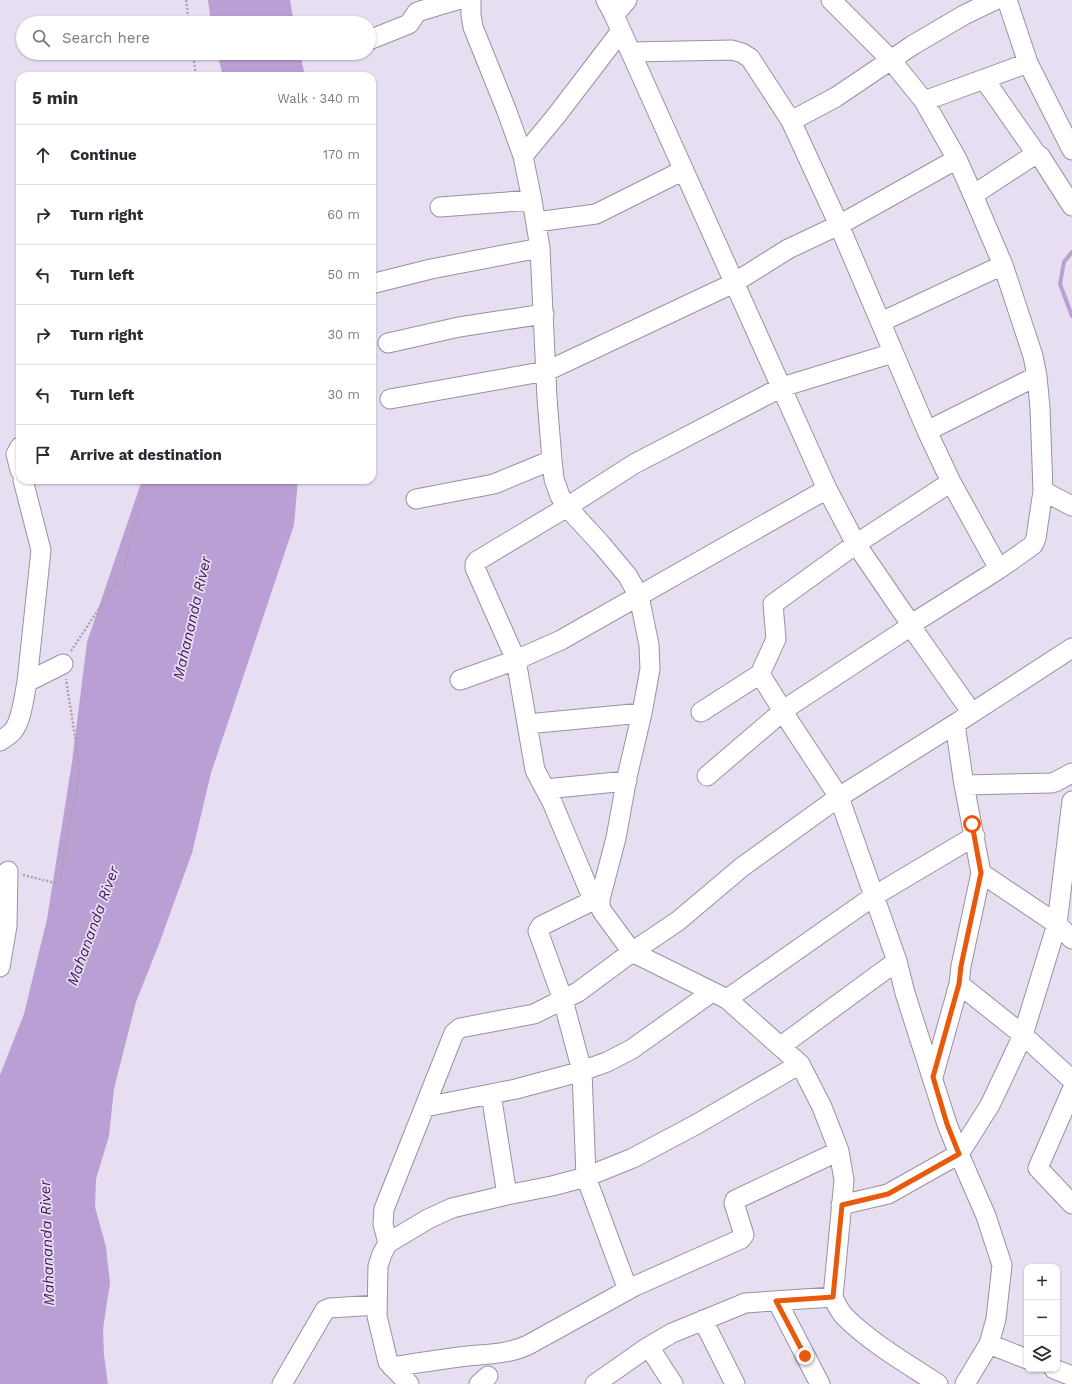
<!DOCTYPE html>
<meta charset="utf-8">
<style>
:root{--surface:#fff;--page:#f2f2f3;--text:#2b2b33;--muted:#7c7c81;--line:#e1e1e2}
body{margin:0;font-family:"Work Sans",sans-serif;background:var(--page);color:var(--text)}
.controls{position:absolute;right:12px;bottom:12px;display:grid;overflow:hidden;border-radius:8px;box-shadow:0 1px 3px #0004}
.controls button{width:36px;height:36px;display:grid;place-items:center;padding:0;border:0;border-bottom:1px solid var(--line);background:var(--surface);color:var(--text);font:20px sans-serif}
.stop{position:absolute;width:12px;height:12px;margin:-9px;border:3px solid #ea580c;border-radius:50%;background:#fff}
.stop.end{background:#ea580c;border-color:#fff;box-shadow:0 1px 4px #0008}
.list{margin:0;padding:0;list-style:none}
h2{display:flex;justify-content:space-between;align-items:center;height:52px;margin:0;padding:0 16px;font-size:17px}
h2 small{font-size:13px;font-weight:400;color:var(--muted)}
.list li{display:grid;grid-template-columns:26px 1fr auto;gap:12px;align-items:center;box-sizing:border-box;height:60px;padding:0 16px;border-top:1px solid var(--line)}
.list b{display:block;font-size:15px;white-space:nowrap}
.list em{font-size:13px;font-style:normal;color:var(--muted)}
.icon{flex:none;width:22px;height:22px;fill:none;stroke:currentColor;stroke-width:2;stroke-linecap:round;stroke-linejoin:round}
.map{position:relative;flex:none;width:1072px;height:1384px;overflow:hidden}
.search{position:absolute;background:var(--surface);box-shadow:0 1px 3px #0004;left:16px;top:16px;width:360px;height:44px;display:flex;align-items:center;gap:10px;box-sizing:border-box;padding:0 14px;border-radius:22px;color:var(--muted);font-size:15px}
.panel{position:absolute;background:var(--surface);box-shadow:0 1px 3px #0004;left:16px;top:72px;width:360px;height:412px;border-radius:12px}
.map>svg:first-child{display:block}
.water{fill:#ba9fd5}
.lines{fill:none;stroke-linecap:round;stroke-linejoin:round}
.stream{stroke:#ba9fd5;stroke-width:4}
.minor-casing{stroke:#9991a2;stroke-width:21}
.path{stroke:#a9a2b1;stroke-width:2.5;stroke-dasharray:2 2;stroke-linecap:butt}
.minor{stroke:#fff;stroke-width:19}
.route{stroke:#ea580c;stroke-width:5}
.labels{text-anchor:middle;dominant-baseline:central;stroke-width:3.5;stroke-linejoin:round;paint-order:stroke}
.water-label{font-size:15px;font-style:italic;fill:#3e195a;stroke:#e7dff1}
</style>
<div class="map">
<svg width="1072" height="1384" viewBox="0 0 1072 1384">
<rect width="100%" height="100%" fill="#e7dff1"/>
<path class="water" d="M208,0H290L294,23H211Z
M217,53H300L305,76H223Z
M142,480H298L294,525L211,773L192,853L159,944L136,1002L114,1089L109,1136L96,1179L95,1207L106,1247L110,1283L103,1329L104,1355L108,1384H0V1075L24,1014L47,919L72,762L87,642Z"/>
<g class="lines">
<path class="stream" d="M1072,252L1064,262L1060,284L1072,316"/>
<defs>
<path id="minor" d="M471,0V15L473,27L506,109L523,156L532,200L540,248L547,398L552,460L554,479L560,496L567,507L601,544L627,575L639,596L649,645L650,669L642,713L627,777L616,838L600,899V906L602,911L632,952L727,999L800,1064L822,1107L839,1151L844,1180L833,1297C836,1304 839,1310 844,1316C871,1343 906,1363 938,1384
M606,0L614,15L827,489L856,544L910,623V625L908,628L785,709L783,712L839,797L897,961L905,993L947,1124L959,1154L986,1216L1002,1265L996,1319L989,1344L965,1384
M831,0L891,60L924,101L957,159L973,195L1003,265L1033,356L1037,376L1040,408L1043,491L1072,506
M1007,0L1028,63L1072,150
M614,15L627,0
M369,40L409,24L417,12L457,0
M631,52L732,50L742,53L750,58L791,121L839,225L927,431L951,482L999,569
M924,101L1028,63
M791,121L836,97L913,45L964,15L995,0
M1033,151L1040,156L1072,206
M523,156L556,116L621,31
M973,195L1031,157L1033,155V149L984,79
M440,207L532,200
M536,222L596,214L684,170
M375,283L431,269L540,248
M881,322L1003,265
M388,343L459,327L544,314
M390,399L547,371L734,283L788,249L839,225L957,159
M927,431L1037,376
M20,447L16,454L20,470
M23,480L41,550L27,682
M416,499L494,484L552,460
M460,680L516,660L561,640L827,489
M701,712L760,674
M972,713L910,625L999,569L1033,545L1036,538L1043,491
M527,724L642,713
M0,741C4,738 10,735 13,731C22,720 24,696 27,682L63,664
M707,776L783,711L760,674L776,639L773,604L856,544L951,482
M964,785L1051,783L1055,782L1072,773
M545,789L627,781
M981,873L1057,924L1072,939
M598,898L541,926L538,931L563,1000L582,1071L586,1177L628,1290
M600,899L589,890L552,802L535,770L516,660L475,568V564L477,561L567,507L634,464L782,387L893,353
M0,967L7,926L8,871
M959,984L1023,1035L1072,1080
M727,999L874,896L975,836
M781,1046L897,961
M933,1077L959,984L961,966L981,873L964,785L955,724
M1072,1090L1038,1168L1072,1204
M491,1094L507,1195
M425,1107L516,1089L579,1072L607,1062L632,1049L712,992
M841,1205L888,1194L959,1154L990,1105L1023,1035L1057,924L1072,801
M388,1243L383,1224L384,1209L454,1033L460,1028L534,1014L578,992L632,952L678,921L742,867L839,797L955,724L1072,648
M777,1301L820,1384
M703,1320L735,1384
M989,1344L1027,1359
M649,1347L673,1384
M392,1367C417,1363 442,1359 468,1356C488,1354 509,1354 528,1345L635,1286L741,1239L744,1235L734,1203L735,1200L839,1151
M1054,1369L1072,1376
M282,1384L325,1310L330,1308L377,1305
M409,1384L388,1362L377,1316L378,1266L382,1254L388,1243L428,1219L452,1208L507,1195L552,1186L586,1177L633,1158L697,1124L800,1064
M479,1384L488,1376
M595,1384L645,1349L672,1333L738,1306L745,1303L833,1297"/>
</defs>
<use href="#minor" class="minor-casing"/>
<path class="path" d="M186,0L189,23
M193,53L196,76
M71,651L122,574L146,480
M23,875L59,884L80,769L66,679"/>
<use href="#minor" class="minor"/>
</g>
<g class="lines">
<path class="route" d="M805,1356L776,1301L833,1297L842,1205L888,1194L959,1154L947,1124L933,1077L959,984L961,966L981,873L972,824"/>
</g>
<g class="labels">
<g class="water-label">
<text transform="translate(192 618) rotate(-77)">Mahananda River</text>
<text transform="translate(93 926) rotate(-70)">Mahananda River</text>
<text transform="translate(47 1243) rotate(-92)">Mahananda River</text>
</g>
</g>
</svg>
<div class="controls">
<button>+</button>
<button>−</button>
<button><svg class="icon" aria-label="layers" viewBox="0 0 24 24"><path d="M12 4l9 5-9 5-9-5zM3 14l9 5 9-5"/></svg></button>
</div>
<div class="stop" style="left:972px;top:824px"></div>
<div class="stop end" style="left:805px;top:1356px"></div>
<div class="search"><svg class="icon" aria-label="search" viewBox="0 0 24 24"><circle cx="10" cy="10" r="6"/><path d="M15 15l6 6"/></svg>Search here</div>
<section class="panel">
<h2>5 min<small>Walk · 340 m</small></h2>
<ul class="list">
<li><svg class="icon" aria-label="ahead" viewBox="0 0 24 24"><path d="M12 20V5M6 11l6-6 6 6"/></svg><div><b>Continue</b></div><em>170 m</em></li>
<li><svg class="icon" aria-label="right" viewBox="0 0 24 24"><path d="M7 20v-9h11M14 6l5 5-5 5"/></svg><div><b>Turn right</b></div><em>60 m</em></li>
<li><svg class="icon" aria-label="left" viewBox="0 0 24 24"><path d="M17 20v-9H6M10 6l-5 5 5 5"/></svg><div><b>Turn left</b></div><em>50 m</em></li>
<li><svg class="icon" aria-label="right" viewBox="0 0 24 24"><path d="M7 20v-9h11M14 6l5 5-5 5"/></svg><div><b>Turn right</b></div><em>30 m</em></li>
<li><svg class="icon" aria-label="left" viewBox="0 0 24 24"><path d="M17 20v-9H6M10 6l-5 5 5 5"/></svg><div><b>Turn left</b></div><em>30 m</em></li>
<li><svg class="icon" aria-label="arrive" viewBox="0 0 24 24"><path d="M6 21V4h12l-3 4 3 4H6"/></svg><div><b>Arrive at destination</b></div></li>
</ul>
</section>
</div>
